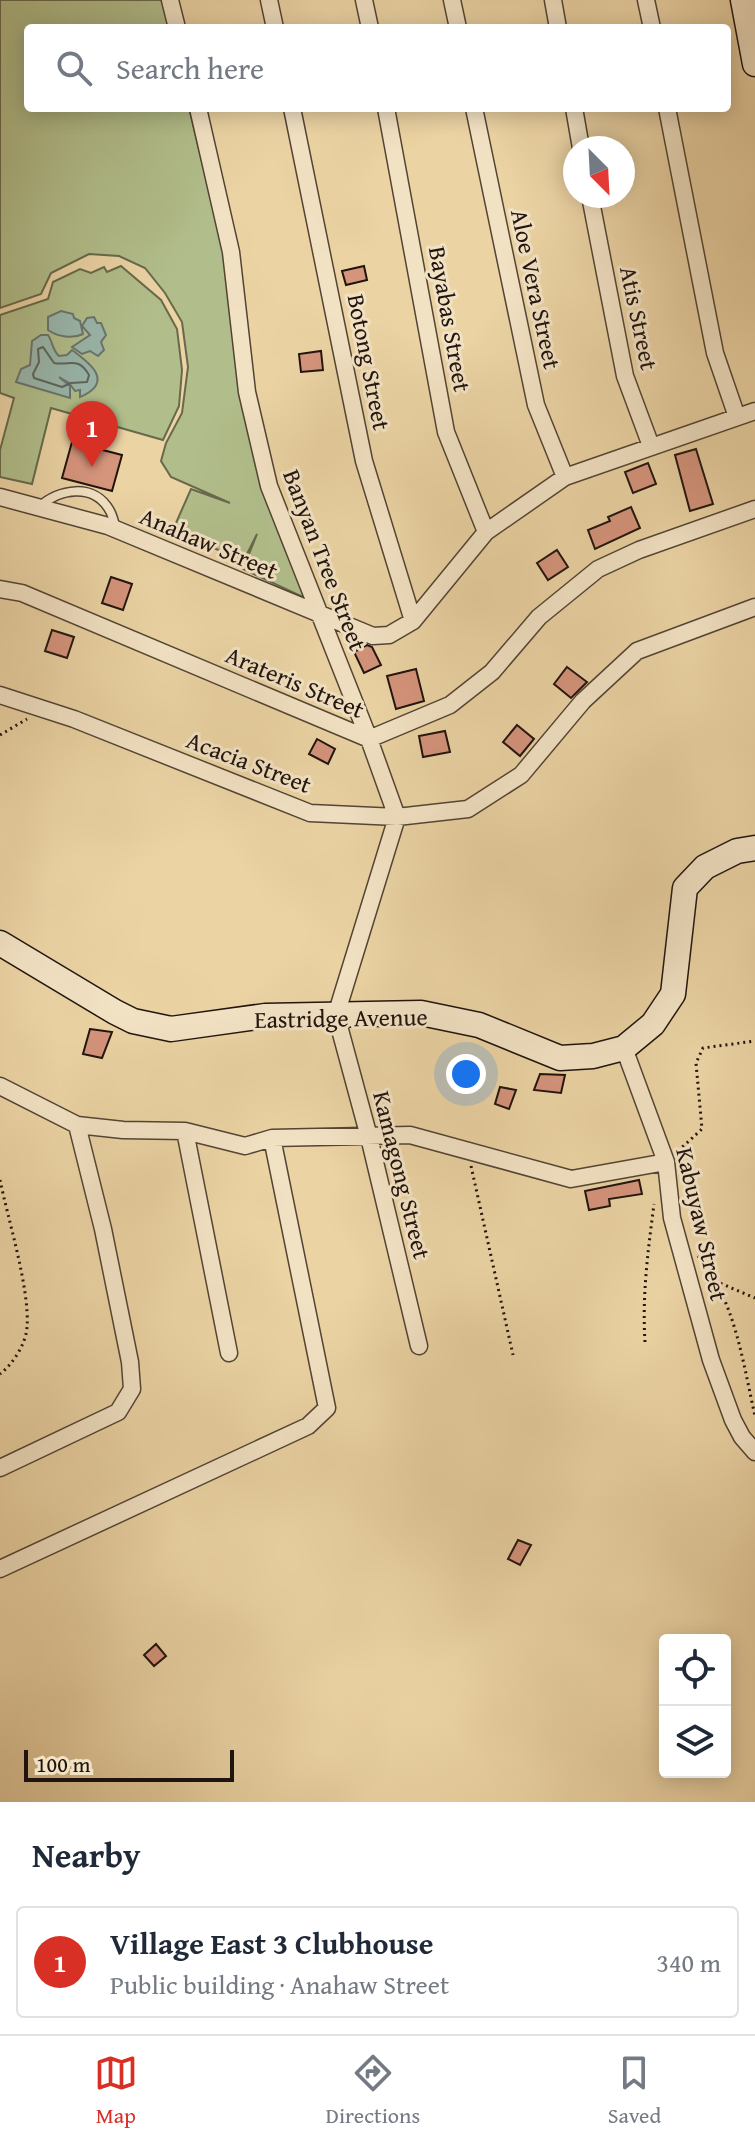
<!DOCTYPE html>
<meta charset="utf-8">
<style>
:root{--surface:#fff;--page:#f2f2f3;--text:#1f2937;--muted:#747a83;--line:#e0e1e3;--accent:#d93025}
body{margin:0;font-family:"Gentium Book Plus",serif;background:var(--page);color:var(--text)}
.controls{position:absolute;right:24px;bottom:24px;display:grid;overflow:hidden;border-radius:8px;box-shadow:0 4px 20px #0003}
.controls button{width:72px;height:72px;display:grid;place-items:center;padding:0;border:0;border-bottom:2px solid var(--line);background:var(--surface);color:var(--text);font:40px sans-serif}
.compass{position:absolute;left:563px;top:136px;width:72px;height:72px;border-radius:50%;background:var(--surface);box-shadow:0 4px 20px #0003;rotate:156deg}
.scale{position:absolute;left:24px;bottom:20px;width:210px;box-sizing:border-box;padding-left:8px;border:4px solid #20140e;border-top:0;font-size:22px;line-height:28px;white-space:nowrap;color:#20140e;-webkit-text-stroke:6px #f2e2c4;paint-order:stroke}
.you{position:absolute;left:466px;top:1074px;width:28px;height:28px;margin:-20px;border:6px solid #fff;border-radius:50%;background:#1a73e8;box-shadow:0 0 0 12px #1a73e833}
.badge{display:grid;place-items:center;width:52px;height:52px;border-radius:50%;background:var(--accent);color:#fff;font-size:26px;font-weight:700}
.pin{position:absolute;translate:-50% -66px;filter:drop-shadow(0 2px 4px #0008)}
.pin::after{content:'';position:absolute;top:42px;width:28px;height:24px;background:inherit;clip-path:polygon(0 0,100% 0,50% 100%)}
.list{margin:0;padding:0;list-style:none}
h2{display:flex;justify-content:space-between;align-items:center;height:104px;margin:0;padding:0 32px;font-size:34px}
h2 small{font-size:26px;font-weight:400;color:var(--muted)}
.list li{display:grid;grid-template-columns:52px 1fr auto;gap:24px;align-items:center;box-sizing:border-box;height:112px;margin:0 16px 16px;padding:0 16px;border:2px solid var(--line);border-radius:8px}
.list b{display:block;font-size:30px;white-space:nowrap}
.list p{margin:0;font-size:26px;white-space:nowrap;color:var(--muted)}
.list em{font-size:26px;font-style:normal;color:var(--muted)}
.icon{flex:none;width:44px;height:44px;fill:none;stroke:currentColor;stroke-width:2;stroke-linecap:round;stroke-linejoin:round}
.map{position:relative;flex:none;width:755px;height:1802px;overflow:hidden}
.search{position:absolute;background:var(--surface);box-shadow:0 4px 20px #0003;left:24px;right:24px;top:24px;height:88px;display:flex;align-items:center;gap:20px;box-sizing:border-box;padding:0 28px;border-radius:8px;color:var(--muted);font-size:30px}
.sheet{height:232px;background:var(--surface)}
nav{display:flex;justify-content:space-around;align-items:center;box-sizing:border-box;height:112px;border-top:2px solid var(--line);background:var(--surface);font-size:22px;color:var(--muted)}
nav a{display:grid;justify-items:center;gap:4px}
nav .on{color:var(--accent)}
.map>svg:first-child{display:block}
.green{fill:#b1be8b;stroke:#68694c;stroke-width:2}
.water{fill:#99b7ac;stroke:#69766d;stroke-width:2}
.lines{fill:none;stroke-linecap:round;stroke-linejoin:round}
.shore{stroke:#5c665d;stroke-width:2}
.building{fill:#d5947c;stroke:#20140e;stroke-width:2}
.lane-casing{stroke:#534434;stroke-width:11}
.street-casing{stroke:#534434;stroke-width:19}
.secondary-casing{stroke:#20140e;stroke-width:27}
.path{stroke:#20140e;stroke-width:3;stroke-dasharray:2 4;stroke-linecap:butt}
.lane{stroke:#f2e2c4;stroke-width:8}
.street{stroke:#f2e2c4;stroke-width:16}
.secondary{stroke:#f2e2c4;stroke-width:24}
.labels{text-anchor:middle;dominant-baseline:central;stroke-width:6;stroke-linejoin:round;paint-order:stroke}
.street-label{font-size:24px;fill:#20140e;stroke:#f2e2c4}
</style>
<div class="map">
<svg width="755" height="1802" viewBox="0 0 755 1802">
<rect width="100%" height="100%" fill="#ebd3a4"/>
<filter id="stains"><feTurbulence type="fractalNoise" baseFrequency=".0025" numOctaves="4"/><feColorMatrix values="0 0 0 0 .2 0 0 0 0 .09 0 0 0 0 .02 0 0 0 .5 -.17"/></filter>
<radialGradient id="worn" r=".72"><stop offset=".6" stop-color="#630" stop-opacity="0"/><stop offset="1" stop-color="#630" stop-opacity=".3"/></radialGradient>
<path class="green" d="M0,0H163L170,28H28V108H189L224,253L240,391L305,598L243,569L257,534L244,560L172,532L191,489L230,503L171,477L161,461L166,443L182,413L188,367L182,322L165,293L145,268L119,256L89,254L51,273L41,294L0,308Z
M121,266L161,300L177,329L182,370L179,406L163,440L51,408L32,484L0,477V450L14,398L0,393V315L48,299L53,282L80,269L91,273L104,267L107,272Z"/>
<path class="water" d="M61,311L73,314L74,318L80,321L83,334C73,339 58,337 48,330V317Z
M94,317L97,323H101L106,335L101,342L104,350L98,356L90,351L82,354L72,347L90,335L82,326L87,318Z
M41,335H48C53,342 52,350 59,356L67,355L72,350C90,363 115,382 80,397V390L75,391L69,383L59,377L70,386V398L16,382L21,369L30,365L32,341Z"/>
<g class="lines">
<path class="shore" d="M43,347L54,363C70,366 78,356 89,375L87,382L71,383L62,387L34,378L33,374L39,362L38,349Z"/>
</g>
<path class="building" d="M364,266L367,280L346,285L342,271Z
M321,351L323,370L301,372L299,354Z
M72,442L122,455L112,491L62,478Z
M696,449L713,504L690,511L675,455Z
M648,463L656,484L633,493L625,472Z
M631,507L640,528L595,549L588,530L610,521L608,517Z
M557,550L568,567L548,580L537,563Z
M111,577L132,584L123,610L102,603Z
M52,630L74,637L67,658L45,651Z
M367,645L372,647L381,665L364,673L354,652Z
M567,667L587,682L571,698L554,684Z
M416,669L424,701L396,709L387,676Z
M517,725L534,739L520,756L503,742Z
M445,731L450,752L423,757L419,736Z
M317,739L335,749L328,764L309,754Z
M90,1029L112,1032L102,1058L83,1054Z
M540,1074L565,1075L561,1093L534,1090Z
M500,1087L516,1090L509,1109L495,1104Z
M639,1180L642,1194L609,1199L610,1206L589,1210L585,1191Z
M518,1540L531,1545L520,1565L508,1559Z
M156,1644L166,1656L154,1666L144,1655Z"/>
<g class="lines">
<defs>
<path id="lane" d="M39,507C58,489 94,482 110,511C113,516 114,523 116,529"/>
<path id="street" d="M170,0L177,28
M269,0L275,28
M364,0L370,28
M452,0L458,28
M553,0L558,28
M646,0L652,28
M198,108L231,252L247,392L269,486L369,739L397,817L336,1015L369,1137L419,1346
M292,108L364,461L413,621
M386,108L446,432L486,532
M474,108L536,405L565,477
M574,108L581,148
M667,108L715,353L737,417
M590,196L625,376L651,446
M0,497L108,526L373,636L389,635L413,621L486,532L565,477L755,411
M0,589L22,593L369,739L450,705L492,672L539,617L598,569L639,550L755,509
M0,695L74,719L310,813L397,817L468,809L521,775L583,701L637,651L755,607
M624,1048L666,1162L672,1218L711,1360L733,1420L742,1437L755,1452
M0,1086L77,1125L123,1130L185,1131L245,1146L272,1138L410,1135L571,1179L666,1162
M185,1131L229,1353
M0,1468L118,1412L132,1389L130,1362L103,1229L77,1125
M0,1569L308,1426L327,1408L272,1138"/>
<path id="secondary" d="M743,0L755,64
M0,943L115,1012L133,1021L171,1029L265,1016L421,1013L479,1025L560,1058L593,1056L624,1048L653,1024L673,994L685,888L705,867L737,851L755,848"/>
</defs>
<use href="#lane" class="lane-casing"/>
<use href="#street" class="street-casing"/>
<use href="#secondary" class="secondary-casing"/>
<path class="path" d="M0,735L27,719
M678,1151L702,1129L696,1063L703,1048L755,1041
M471,1166L513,1355
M0,1180C8,1219 30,1290 27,1327C26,1344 13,1364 0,1374
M698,1256C735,1299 743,1363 755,1416
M715,1281L755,1298
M645,1342C642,1295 648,1251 654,1204"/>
<use href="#lane" class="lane"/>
<use href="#street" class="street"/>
<use href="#secondary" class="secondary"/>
</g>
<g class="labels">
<g class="street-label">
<text transform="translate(536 289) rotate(78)">Aloe Vera Street</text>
<text transform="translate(639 318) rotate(78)">Atis Street</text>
<text transform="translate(450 319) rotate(80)">Bayabas Street</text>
<text transform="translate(369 362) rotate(79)">Botong Street</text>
<text transform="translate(209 543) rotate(23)">Anahaw Street</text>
<text transform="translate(325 560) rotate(69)">Banyan Tree Street</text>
<text transform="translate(295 682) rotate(23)">Arateris Street</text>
<text transform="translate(249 762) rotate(21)">Acacia Street</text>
<text transform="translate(341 1018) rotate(-1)">Eastridge Avenue</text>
<text transform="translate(402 1175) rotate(76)">Kamagong Street</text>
<text transform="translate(702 1224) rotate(77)">Kabuyaw Street</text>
</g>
</g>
<rect width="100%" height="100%" filter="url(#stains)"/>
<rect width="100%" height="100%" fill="url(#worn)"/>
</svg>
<div class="controls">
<button><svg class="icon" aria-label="locate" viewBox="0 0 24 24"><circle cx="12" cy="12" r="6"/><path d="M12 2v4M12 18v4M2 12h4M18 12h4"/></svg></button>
<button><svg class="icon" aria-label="layers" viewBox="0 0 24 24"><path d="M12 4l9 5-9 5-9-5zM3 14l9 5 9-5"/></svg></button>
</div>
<svg class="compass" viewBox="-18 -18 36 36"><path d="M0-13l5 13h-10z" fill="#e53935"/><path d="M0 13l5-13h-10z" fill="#747a83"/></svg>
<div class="scale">100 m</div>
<div class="you"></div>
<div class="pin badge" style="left:92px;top:467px">1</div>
<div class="search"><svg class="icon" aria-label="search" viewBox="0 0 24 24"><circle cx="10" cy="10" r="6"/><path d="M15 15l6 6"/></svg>Search here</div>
</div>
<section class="sheet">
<h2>Nearby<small></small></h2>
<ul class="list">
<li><span class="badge">1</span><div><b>Village East 3 Clubhouse</b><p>Public building · Anahaw Street</p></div><em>340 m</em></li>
</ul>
</section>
<nav>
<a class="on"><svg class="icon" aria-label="map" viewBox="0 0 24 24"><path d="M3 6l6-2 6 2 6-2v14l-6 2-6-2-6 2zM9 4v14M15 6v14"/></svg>Map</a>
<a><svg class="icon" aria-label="directions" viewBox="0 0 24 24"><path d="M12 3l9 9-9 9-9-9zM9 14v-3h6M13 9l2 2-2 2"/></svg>Directions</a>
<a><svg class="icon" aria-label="saved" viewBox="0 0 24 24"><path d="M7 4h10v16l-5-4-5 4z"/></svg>Saved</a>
</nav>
